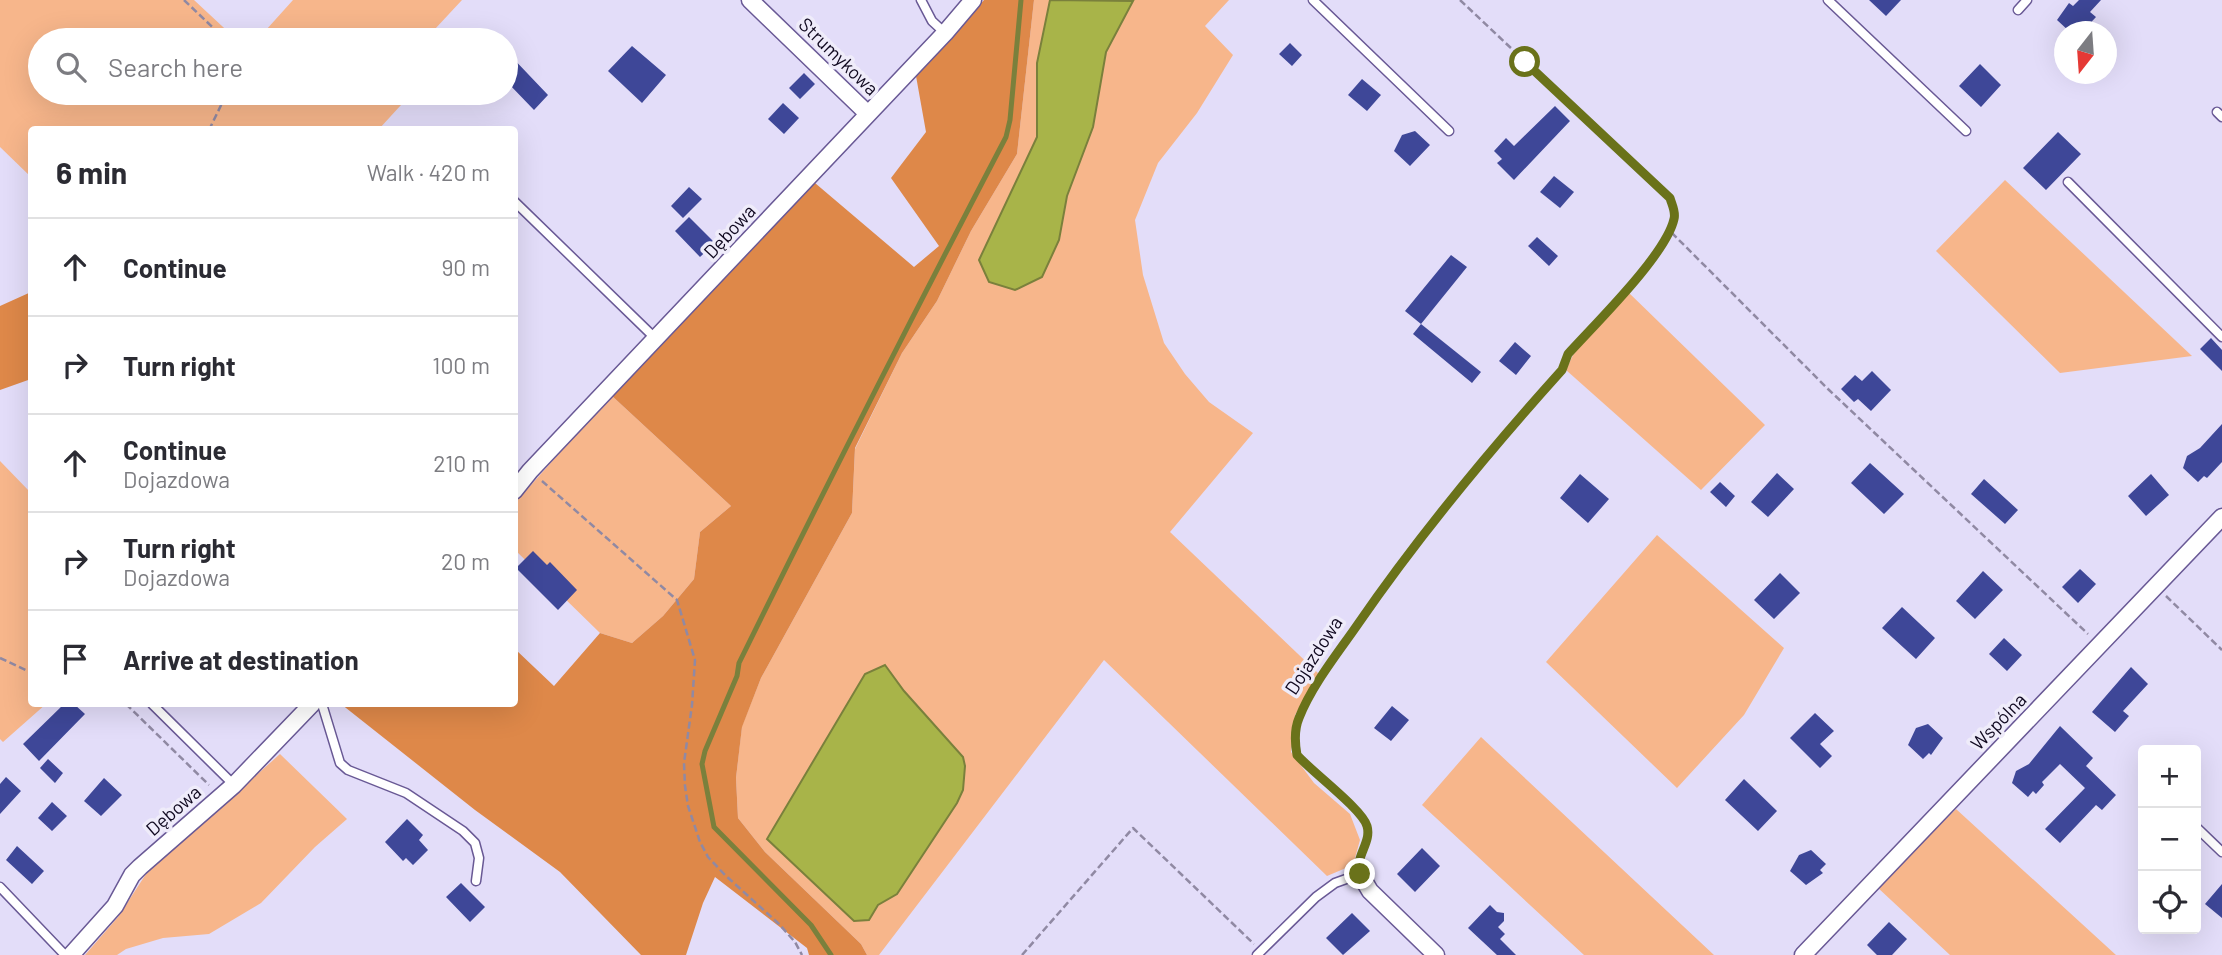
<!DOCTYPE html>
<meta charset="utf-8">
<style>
:root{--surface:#fff;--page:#f2f2f3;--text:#2b2b33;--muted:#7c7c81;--line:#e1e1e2}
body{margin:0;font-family:Barlow,sans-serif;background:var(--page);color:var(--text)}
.controls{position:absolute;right:21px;bottom:21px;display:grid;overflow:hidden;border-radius:7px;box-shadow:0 7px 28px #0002}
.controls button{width:63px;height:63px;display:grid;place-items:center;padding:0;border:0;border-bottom:2px solid var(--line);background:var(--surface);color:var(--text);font:35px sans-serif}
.compass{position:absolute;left:2054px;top:21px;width:63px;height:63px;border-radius:50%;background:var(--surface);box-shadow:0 7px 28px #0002;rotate:197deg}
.stop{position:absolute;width:21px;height:21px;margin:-16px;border:5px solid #6a721a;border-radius:50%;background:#fff}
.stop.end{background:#6a721a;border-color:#fff;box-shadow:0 2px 7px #0008}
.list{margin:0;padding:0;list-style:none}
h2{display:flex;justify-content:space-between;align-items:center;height:91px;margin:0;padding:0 28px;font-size:30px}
h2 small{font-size:23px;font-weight:400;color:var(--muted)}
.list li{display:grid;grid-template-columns:46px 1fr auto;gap:21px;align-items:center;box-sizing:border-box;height:98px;padding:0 28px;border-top:2px solid var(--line)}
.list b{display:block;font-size:26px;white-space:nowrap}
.list p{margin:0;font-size:23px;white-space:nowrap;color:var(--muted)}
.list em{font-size:23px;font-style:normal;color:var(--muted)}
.icon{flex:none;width:38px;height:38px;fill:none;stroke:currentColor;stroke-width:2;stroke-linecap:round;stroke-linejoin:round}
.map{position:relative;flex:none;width:2222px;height:955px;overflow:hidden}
.search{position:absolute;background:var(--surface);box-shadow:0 7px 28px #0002;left:28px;top:28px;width:490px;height:77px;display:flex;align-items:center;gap:18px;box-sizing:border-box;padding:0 24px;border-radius:38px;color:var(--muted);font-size:26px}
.panel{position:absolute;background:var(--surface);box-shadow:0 7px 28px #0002;left:28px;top:126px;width:490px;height:581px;border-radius:7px}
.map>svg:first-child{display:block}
.green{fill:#f7b68b}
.forest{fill:#de8849}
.water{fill:#a8b449;stroke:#7a803c;stroke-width:2}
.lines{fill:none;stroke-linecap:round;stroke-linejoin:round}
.stream{stroke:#7a803c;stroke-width:5}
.building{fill:#3e4798}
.lane-casing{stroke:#695995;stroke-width:11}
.street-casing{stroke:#695995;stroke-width:19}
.path{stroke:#9089a3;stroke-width:2.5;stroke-dasharray:7 3.5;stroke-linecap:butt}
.lane{stroke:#fff;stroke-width:8}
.street{stroke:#fff;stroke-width:16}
.route{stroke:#6a721a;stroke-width:9}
.labels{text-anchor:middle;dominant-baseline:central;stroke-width:7;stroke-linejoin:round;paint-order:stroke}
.street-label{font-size:19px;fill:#0f081f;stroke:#efecfa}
</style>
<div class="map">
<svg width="2222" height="955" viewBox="0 0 2222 955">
<rect width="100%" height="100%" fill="#e3ddf9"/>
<path class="green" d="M0,0H194L237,40H40V93H412L379,129L32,130L31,177L0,147Z
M293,0H462L435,29L447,40H257Z
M1034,0H1229L1205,26L1233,55L1197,113L1158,163L1135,220L1143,275L1164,343L1185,374L1209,402L1253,433L1170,532L1319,674L1295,715L1291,752L1314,783L1350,814L1360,840L1353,865L1327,876L1104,660L879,955H867L861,944L765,852L738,818L736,778L742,726L761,678L852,513L855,449L902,353L937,301L971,231L1017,154Z
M2005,180L2192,356L2060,373L1936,251Z
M1627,291L1765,425L1701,490L1566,370L1573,355Z
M611,395L731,506L700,532L694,579L663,616L632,643L600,633L515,550V503Z
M0,461L31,493L32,704H46L3,742L0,739Z
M1657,535L1784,648L1744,715L1677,788L1546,662Z
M1481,737L1714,955H1584L1422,805Z
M280,754L347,819L315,847L261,903L209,934L163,938L126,949L117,955H85L118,917L146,874Z
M1956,809L2116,955H1950L1877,887Z"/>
<path class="forest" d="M984,0H1034L1017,154L971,231L937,301L902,353L855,448L852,513L761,678L742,727L736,778L738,818L765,852L861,944L867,955H809L807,948L715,877L703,903L686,955H641L560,872L475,810L341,704H514L515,649L554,686L600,633L632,643L663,616L694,579L700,532L731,506L611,395L815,183L914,267L939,246L891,178L926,132L916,76Z
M31,292V379L0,390V306Z"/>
<path class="water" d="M1050,0L1133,1L1106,52L1093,127L1067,196L1059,240L1042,277L1015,290L989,282L979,260L1037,137V63Z
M885,665L904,691L963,757L965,766L963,790L957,803L897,894L878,905L869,920L854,921L767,839L865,674Z"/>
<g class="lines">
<path class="stream" d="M831,955L811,925L714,827L702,764L705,751L737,676L739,663C826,486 915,311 1006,137L1010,120L1021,0"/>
</g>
<path class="building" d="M1869,0H1901L1886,16Z
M2079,0H2101L2090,12L2096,17L2082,32H2070L2057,20L2069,3L2073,6Z
M1290,43L1302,55L1292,66L1279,54Z
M632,46L666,75L642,103L608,71Z
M506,51L548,95L534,110L506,81Z
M1980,64L2001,85L1981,107L1959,86Z
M804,73L815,84L800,99L789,88Z
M1362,79L1381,95L1367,111L1348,95Z
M783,103L799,118L784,134L768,119Z
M1555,106L1570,121L1514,180L1497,163L1502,159L1494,151L1506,138L1514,146Z
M1415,131L1430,145L1410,166L1394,151L1402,135Z
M2058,132L2081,154L2046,190L2023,168Z
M1554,176L1574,192L1560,208L1540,192Z
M689,187L702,199L683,218L671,206Z
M689,217L715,243L700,257L675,231Z
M1537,237L1558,256L1549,266L1528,246Z
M1451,255L1467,267L1421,324L1405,311Z
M1421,324L1481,372L1472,383L1413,334Z
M2211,338L2222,350V371L2200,349Z
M1515,342L1531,356L1516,375L1499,361Z
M1872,371L1891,390L1871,411L1858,399L1854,402L1841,389L1855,375L1862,381Z
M2222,424V462L2207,478L2204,476L2198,482L2183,468L2187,456L2200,448Z
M1870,463L1904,494L1884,514L1851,483Z
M1777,473L1794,489L1768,517L1751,502Z
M1580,474L1609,499L1588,523L1560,498Z
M2151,474L2169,495L2146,516L2128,496Z
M1984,479L2018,510L2005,524L1971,494Z
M1720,482L1735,496L1726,507L1710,492Z
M533,551L547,565L550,562L577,590L558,610L516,568Z
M2080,569L2096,584L2078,603L2062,587Z
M1983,571L2003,590L1975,619L1956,601Z
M1780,573L1800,593L1774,619L1754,600Z
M1902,607L1935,638L1916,659L1882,628Z
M2004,638L2022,655L2007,671L1989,654Z
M2131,667L2148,684L2123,711L2129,716L2115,732L2092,712Z
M64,704H74L85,714L39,761L23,744Z
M1392,706L1409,720L1391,741L1374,728Z
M1815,713L1834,731L1820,744L1832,756L1820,768L1790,738Z
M1928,724L1943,738L1931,755L1929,753L1923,759L1908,745L1916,728Z
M2060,726L2093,758L2086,766L2116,795L2102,810L2096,805L2060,843L2045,829L2085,788L2060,764L2042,782L2044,785L2036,794L2033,791L2028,797L2012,783L2016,771L2029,764Z
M48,759L63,773L55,783L40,768Z
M6,777L21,791L0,814V784Z
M104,778L122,795L101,816L84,801Z
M1744,779L1777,811L1758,831L1725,800Z
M52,802L67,816L52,831L38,818Z
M407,819L423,835L419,840L428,850L413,865L406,858L403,861L385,842Z
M17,846L44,871L32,884L6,860Z
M1422,848L1440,866L1415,892L1397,874Z
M1811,850L1826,864L1820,870L1823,873L1806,885L1790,871L1799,855Z
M461,883L485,907L470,922L446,897Z
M2222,884V918L2205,904Z
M1490,905L1497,912L1504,913V921L1498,927L1505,934L1500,939L1516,955H1497L1468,928Z
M1352,913L1370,931L1343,955L1326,938Z
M1889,922L1907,939L1892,955H1877L1867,945Z"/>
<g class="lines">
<defs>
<path id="lane" d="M921,0L932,21L945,33
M1313,0L1449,131
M1828,0L1966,131
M2018,10L2027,0
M2217,112L2222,117
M2068,182L2222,337
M514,201L656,339
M152,704L234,785
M322,704L340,763L348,770L406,793L463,831L475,843L479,858L476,881
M2196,827L2222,852
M0,887L65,955
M1257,955L1316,897L1335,883L1360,874"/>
<path id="street" d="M750,0L868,114
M514,491L530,471L945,33L973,0
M1360,874L1370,891L1436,955
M71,955L115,906L132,875L140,867L234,785L312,704
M1803,955L2222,517"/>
</defs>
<use href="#lane" class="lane-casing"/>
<use href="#street" class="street-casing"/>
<path class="path" d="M184,0L226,40
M1460,0L1670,198L1675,215L1670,231
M209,130L227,93
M542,481L677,600L695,660L692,705L684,763L685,786L688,806L700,842L708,857L725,875L779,924L795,942L802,955
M2166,596L2222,650
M0,658L32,673
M126,704L209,785
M1360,858C1364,848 1370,836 1367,826C1361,810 1311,771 1297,755C1296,744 1294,730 1299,718C1312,685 1338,653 1358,624C1420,534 1490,451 1562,370L1568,354L1646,267L1670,231L1828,389L2088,634
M1022,955L1133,828L1254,944"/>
<use href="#lane" class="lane"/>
<use href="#street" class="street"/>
</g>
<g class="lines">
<path class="route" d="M1360,874C1354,857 1372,843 1367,826C1362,809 1312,772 1297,755C1295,744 1294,730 1299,718C1312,685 1338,653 1358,624C1420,534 1490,450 1562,370L1568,354C1595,324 1666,255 1674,219C1676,212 1672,205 1670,198L1525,62"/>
</g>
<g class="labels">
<g class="street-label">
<text transform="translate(839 56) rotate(44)">Strumykowa</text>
<text transform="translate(729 231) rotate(-47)">Dębowa</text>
<text transform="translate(1313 655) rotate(-57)">Dojazdowa</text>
<text transform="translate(1998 721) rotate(-46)">Wspólna</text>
<text transform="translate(173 810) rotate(-41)">Dębowa</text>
</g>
</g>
</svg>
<div class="controls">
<button>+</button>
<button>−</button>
<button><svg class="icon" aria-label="locate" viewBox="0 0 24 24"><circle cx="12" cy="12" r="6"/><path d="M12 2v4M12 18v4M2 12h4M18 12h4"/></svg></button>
</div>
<svg class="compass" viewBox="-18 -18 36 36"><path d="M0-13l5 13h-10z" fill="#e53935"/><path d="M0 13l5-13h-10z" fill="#7c7c81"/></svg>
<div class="stop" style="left:1525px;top:62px"></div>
<div class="stop end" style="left:1360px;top:874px"></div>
<div class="search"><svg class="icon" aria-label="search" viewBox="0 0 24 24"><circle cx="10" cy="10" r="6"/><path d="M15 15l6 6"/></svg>Search here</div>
<section class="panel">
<h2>6 min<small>Walk · 420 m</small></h2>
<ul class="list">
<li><svg class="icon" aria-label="ahead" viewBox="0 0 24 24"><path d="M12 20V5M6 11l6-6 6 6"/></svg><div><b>Continue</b></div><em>90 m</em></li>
<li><svg class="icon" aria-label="right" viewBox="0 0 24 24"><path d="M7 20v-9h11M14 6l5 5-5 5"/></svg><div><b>Turn right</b></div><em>100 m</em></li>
<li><svg class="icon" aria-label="ahead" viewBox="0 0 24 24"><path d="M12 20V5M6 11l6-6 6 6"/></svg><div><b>Continue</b><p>Dojazdowa</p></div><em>210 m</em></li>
<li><svg class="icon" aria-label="right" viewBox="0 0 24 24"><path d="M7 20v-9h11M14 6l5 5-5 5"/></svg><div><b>Turn right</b><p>Dojazdowa</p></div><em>20 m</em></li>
<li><svg class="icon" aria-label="arrive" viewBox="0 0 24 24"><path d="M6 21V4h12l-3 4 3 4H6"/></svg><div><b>Arrive at destination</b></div></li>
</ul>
</section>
</div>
